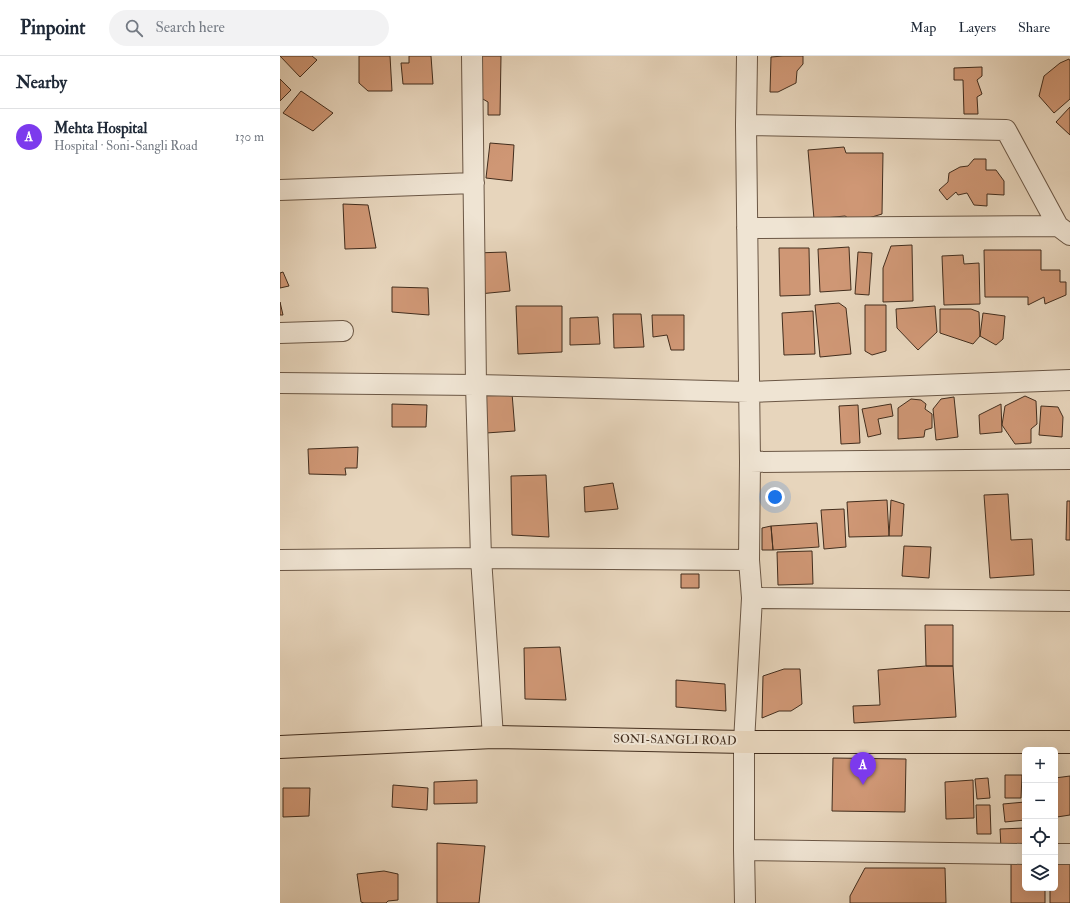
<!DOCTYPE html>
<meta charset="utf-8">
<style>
:root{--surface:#fff;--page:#f2f2f3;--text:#1f2937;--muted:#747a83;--line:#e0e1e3;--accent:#7c3aed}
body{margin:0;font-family:"IM FELL Double Pica",serif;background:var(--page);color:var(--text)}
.controls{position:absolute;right:12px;bottom:12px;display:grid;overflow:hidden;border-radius:6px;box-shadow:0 4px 16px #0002}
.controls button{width:36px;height:36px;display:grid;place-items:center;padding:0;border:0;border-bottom:1px solid var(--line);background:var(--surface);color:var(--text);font:20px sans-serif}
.you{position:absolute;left:495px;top:441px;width:14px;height:14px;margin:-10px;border:3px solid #fff;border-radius:50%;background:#1a73e8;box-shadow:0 0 0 6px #1a73e833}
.badge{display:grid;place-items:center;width:26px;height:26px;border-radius:50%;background:var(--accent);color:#fff;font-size:13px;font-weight:700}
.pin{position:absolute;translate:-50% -33px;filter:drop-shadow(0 1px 2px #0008)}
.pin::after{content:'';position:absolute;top:21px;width:14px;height:12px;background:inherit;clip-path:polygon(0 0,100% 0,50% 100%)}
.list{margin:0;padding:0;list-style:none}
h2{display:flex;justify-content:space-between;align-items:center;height:52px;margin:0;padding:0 16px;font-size:17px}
h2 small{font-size:13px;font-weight:400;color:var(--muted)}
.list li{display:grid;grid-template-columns:26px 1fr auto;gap:12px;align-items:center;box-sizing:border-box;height:56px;padding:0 16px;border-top:1px solid var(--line)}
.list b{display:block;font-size:15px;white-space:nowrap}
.list p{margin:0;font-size:13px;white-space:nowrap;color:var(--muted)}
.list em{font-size:13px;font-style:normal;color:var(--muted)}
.icon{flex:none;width:22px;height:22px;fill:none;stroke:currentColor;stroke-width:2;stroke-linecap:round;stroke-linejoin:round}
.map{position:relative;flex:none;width:790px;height:847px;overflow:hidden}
header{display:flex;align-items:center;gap:24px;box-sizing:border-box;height:56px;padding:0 20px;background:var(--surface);border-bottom:1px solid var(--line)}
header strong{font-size:19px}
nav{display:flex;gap:22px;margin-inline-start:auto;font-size:14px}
.search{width:280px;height:36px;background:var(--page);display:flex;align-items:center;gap:10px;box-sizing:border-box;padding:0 14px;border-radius:22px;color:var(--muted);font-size:15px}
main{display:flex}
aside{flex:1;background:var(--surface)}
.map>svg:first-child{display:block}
.building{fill:#cf9775;stroke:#422d1d}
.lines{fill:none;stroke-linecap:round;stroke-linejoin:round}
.minor-casing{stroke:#6b5745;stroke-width:22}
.major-casing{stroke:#422d1d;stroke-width:24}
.minor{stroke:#efe4d3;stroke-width:20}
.major{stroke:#e7d5bc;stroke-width:22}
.labels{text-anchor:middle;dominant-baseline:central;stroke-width:4;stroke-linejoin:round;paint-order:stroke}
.street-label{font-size:12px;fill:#422d1d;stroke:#efe4d3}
</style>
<header>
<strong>Pinpoint</strong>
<div class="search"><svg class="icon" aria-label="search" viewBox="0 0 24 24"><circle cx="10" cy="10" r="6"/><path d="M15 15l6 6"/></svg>Search here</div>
<nav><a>Map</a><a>Layers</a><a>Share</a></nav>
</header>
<main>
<aside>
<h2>Nearby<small></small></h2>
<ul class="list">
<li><span class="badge">A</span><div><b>Mehta Hospital</b><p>Hospital · Soni-Sangli Road</p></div><em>130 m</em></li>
</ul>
</aside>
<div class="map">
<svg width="790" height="847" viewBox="0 0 790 847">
<rect width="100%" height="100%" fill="#e7d5bc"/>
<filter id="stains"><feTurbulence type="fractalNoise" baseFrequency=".005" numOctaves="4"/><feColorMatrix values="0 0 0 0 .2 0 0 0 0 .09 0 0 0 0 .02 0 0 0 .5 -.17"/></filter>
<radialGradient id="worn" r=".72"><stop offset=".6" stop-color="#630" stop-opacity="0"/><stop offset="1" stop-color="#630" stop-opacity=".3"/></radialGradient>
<path class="building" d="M0,0H32L37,4L20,21Z
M79,0H110L112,35H88L79,27Z
M129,0H151L153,28H123L121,7H129Z
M197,0H221L220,59H208V46L196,39Z
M503,0H523V8L517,15L516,27L498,36H490L491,1Z
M789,3L790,5V43L774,57L759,40L764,20L780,7Z
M702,11V20L697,24L702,38L697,41L698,58H684L683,24H674V12Z
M0,23L11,34L0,45Z
M21,35L53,57L33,75L3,57Z
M790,51V79L776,66Z
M210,87L234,89L232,125L206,122Z
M564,91L566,97H603L602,158L575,166L565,160L534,163L528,94Z
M694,103H706V114H716L724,125V139L707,138V150L694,149L687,137L678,139L676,136L667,144L659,134L668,126L669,117L680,111L688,110Z
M63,148L88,149L96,192L65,193Z
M632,189L633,245L603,246V212L611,190Z
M569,191L571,234L540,236L538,193Z
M499,192H529L530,239L500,240Z
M704,194H761V214H780V226H786V239L765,248L764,241L748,249V241H705Z
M226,196L230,235L199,238L195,197Z
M578,196L592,197L589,239L575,238Z
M683,199L684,208L699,207L700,248L664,249L662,200Z
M3,216L9,230L0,232V217Z
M112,231L148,232L149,259L112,256Z
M0,246L3,259H0Z
M559,247L566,252L571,298L540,301L535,249Z
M585,249H606V295L592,299L585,295Z
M236,250H282V296L238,298Z
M655,250L657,276L638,294L617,272L616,253Z
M660,253H691L699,256L700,280L693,288L660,277Z
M533,255L535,298L504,299L502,257Z
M703,257L725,260L723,283L716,289L700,280Z
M333,258H361L364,291L334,292Z
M372,259H404V294H391L387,279L373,281Z
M318,261L320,288L290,289V262Z
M232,337L235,375L206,377L204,339Z
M745,340L756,345L757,368L751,373V387L735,388L722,369L725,350Z
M674,341L678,381L656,384L653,353L661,343Z
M631,343L641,344L646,348L645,353L652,358V372L645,374L644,381L618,383V352Z
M112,348L147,349L146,371H112Z
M611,348L613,360L598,363L601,378L588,381L582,353Z
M721,348L722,376L700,378L699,359Z
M578,349L580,387L561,388L559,350Z
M761,350L778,351L783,361L782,381L759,379Z
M78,391L77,412H65L66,419L29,418L28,393Z
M266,419L269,481L232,479L231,420Z
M333,427L338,453L305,456L304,431Z
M728,438L731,484L752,483L754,519L710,522L704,439Z
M607,444L609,480L569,481L567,446Z
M611,444L624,448L622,480H609Z
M787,445H790V484H786Z
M564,453L566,491L544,493L541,454Z
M537,467L539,491L493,494L491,470Z
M491,470L493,494H482V472Z
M624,490L651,491L649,522L622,520Z
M532,495L533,528L498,529L497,496Z
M401,518H419V532H401Z
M645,569H673V610H646Z
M280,591L286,644L245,643L244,592Z
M646,610H673L676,661L574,667L573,650L600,649L598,614Z
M504,613H520L522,648L511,655H499L482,662L483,620Z
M396,624L445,628L446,655L396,651Z
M553,702L626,703L625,756L552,755Z
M725,719H742L741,742H725Z
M790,720V759L777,761L775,741V722Z
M708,722L710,742L697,743L695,723Z
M197,724V747L154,748V726Z
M693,724L694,762L666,763L665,726Z
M113,729L148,732L147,754L112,751Z
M3,732H30L29,760L3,761Z
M745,746V764L725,766L723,748Z
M696,749H710L711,778H697Z
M745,772V791L721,792L720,773Z
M157,787L205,790L199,847H157Z
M731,803H745V832H765V847H731Z
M775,803H790V847H770V832H775Z
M585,812H665L666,847H570V840Z
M104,815L118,818V844L108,845L106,847H84L81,846L77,818Z"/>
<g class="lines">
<defs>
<path id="minor" d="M192,0L196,329L201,502L213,681
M466,69L726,74L778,170
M0,134L194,127
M467,172L778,170L790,179
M0,277L63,275
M0,327L196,329L469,336L790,324
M470,406L790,403
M0,504L201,502L469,504
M472,542L790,545
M464,794L745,798
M775,798H790
M465,847L464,794V686L472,542L469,504L470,406L466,69L467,0"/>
<path id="major" d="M0,691L213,681L464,686H790"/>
</defs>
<use href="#minor" class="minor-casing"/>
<use href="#major" class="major-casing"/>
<use href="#minor" class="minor"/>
<use href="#major" class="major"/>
</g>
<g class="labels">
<g class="street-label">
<text transform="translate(395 684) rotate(1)">SONI-SANGLI ROAD</text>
</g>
</g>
<rect width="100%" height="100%" filter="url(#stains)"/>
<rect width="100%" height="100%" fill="url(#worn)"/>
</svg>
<div class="controls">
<button>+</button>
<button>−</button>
<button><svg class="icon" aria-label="locate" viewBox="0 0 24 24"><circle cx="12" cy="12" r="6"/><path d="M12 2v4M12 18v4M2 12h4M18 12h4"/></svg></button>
<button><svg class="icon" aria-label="layers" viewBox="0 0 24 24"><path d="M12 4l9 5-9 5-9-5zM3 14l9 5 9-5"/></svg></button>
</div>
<div class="you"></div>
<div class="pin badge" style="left:583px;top:729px">A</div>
</div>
</main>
